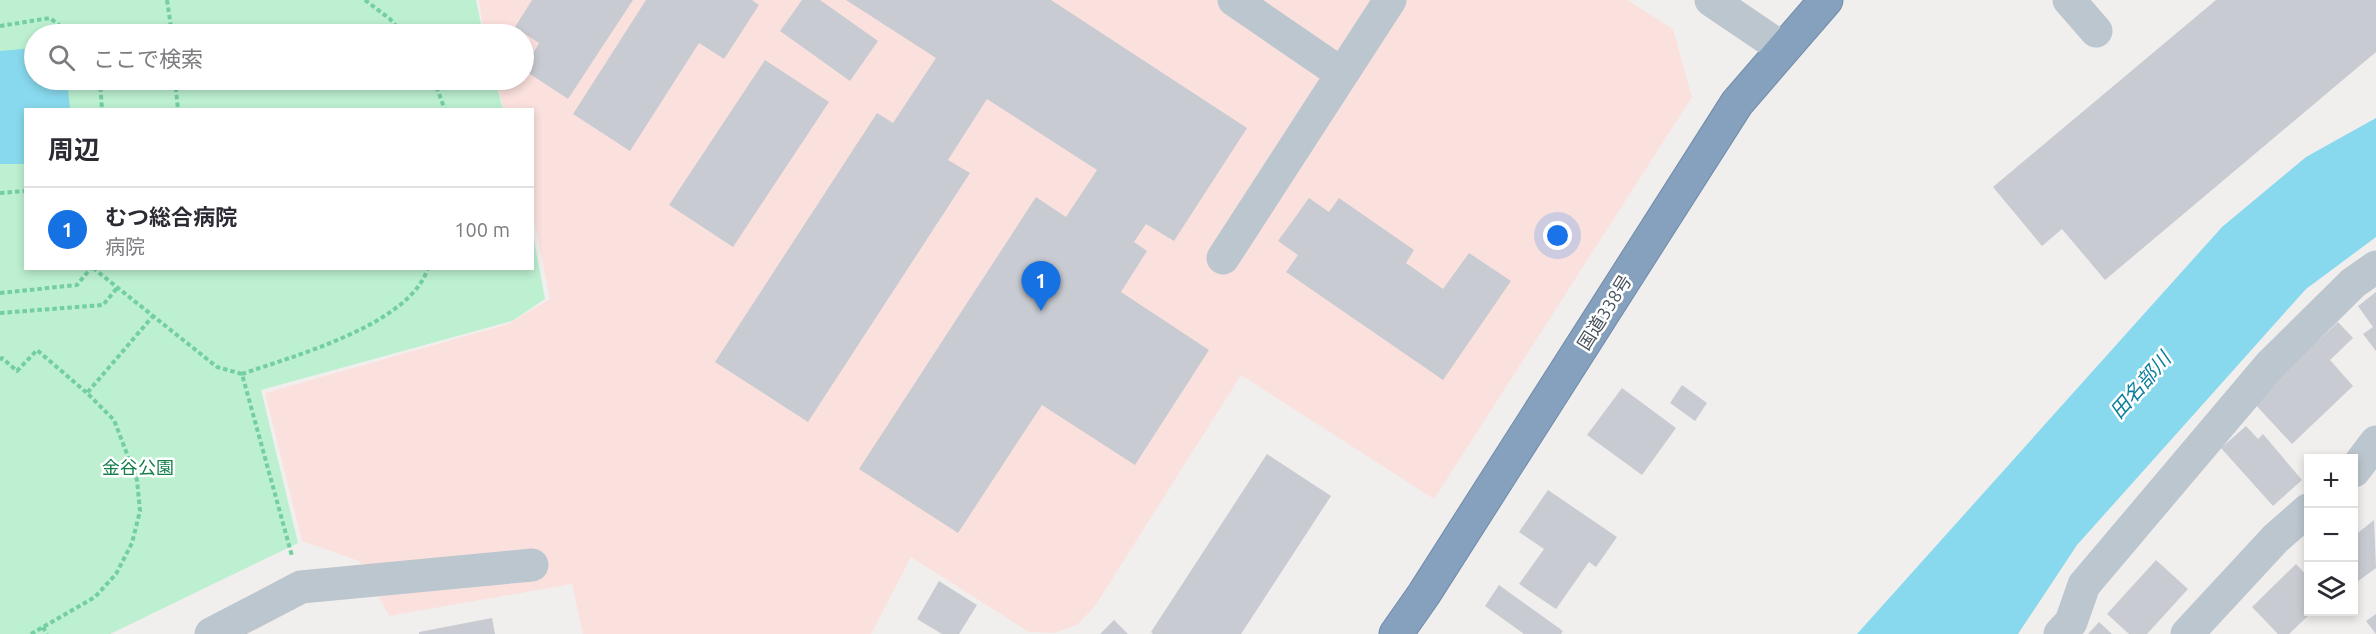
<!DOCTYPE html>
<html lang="ja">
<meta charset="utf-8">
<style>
:root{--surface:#fff;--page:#f2f2f3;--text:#2b2b33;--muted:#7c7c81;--line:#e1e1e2;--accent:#1671e3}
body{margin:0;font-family:Ubuntu,"Noto Sans JP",sans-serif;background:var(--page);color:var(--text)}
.controls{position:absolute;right:18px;bottom:18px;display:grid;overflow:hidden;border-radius:0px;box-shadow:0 3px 9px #0003}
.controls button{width:54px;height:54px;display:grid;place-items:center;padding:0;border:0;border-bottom:2px solid var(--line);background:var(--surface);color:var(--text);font:30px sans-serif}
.you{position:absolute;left:1558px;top:236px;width:21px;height:21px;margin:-15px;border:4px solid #fff;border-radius:50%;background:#1a73e8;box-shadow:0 0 0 9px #1a73e833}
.badge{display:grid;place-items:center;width:39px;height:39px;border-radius:50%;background:var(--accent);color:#fff;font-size:20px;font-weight:700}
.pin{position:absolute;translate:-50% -50px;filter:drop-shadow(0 2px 3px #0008)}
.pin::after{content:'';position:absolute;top:32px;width:21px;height:18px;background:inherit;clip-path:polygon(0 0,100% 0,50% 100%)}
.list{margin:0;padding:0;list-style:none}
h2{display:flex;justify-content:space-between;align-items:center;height:78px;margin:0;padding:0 24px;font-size:26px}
h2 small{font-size:20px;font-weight:400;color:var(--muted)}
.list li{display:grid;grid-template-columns:39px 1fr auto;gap:18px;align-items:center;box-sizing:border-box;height:84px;padding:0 24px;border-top:2px solid var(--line)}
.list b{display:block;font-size:22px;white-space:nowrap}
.list p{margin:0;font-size:20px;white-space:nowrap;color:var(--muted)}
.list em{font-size:20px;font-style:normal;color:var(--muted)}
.icon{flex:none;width:33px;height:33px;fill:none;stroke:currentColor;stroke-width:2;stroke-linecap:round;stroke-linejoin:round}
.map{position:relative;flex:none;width:2376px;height:634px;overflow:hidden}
.search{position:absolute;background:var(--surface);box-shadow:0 3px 9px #0003;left:24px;top:24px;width:510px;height:66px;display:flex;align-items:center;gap:15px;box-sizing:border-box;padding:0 21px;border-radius:33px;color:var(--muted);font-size:22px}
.panel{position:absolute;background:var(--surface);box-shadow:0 3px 9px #0003;left:24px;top:108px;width:510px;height:162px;border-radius:0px}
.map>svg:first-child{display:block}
.medical{fill:#fbe1de}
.green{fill:#bcf0d0}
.water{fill:#88d9ed}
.building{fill:#c8cbd1}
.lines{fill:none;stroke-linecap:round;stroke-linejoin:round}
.highway-casing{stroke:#708caa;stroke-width:35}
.path{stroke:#73cea1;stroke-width:4;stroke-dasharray:4.5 3;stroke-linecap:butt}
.minor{stroke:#bcc6ce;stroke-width:33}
.highway{stroke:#85a1be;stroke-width:33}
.labels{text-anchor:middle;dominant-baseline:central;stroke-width:5;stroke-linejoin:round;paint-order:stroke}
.street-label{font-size:18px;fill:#46525c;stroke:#fff}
.park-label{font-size:18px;fill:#157f4a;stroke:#fff}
.water-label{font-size:20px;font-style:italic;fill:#0b7e9c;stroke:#fff}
</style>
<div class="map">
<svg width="2376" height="634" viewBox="0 0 2376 634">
<rect width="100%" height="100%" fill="#f1eeee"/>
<path class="medical" d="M479,0H1627L1673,29L1692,97L1434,499L1241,375L1095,606L1077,625L1054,633L1029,632L911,557L871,634H583L572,584L389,616L359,561L302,541L265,393L508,324L550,299L533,215L532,110L504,109L496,80H524V34H484Z"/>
<path class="green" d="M0,0H476L483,34H34V80H495L503,109L26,110V268H532L533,235L545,299L512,321L261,390L298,543L110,634H0Z"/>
<path class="water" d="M34,48V80H67L70,109L26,110L25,164H0V51Z
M2376,118V237L2306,289L2077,545L2018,634H1857L2222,227L2306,157Z"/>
<path class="building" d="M532,0H633L568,99L524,70L539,43L515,27Z
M646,0H752L759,5L724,59L699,43L630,151L573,114Z
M802,0H820L878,41L850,81L780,31Z
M846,0H1051L1247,128L1174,241L1146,224L1134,242L1147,251L1121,292L1209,350L1135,465L1042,405L958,533L859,469L1036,197L1066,217L1097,170L987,99L948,160L970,173L808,422L715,362L877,113L893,123L936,58Z
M2216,0H2376V52L2105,280L2062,229L2042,246L1993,187Z
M765,60L829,102L733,247L669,205Z
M1309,198L1329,212L1339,198L1414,250L1406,263L1443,289L1469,253L1511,281L1443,380L1286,272L1298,255L1278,241Z
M2376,292V351L2363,334L2373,327L2358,306Z
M2338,322L2353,338L2330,360L2353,386L2292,444L2253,402Z
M1682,385L1707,403L1695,421L1670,403Z
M1622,388L1676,428L1642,475L1587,435Z
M2246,426L2258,439L2263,434L2302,480L2273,506L2221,448Z
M1267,454L1331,496L1241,634H1153L1151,632Z
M1548,490L1617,537L1596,567L1589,562L1556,609L1519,584L1544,549L1519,532Z
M2374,520L2376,568L2354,584V536Z
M2156,560L2188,589L2147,634H2129L2107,614Z
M2296,564L2308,577V612H2312L2289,634H2278L2252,607Z
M939,581L977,605L959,634H942L917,619Z
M1499,585L1563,631L1561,634H1524L1485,606Z
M2376,614V634L2366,621Z
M492,618L495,634H419V632Z
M1114,620L1128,634H1100Z
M2099,622L2112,634H2088Z"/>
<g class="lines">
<defs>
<path id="highway" d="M1396,634L1424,594L1737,103L1826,0"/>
</defs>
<use href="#highway" class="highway-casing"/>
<path class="path" d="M167,0L172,34
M365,0L390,19L403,34
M0,26L50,18L70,34
M100,80L102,110
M175,80L178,110
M434,80L445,110
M0,193L26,191
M93,268L217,367L242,374L292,556
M0,293L77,285L91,268
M0,313L103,305L117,288
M0,360L2,358L17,371L37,350L87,393
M242,374C293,356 410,325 428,268
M43,627L47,634
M31,634L95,597L116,574L132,543L140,511L137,480L114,420L87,393L153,316"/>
<path class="minor" d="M1234,0L1342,74
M1711,0L1782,48
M2069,0L2096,31
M1223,258L1390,0
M2354,471L2376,442
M211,634L301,587L532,565
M2060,634L2071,622L2084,585L2270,365L2353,283L2376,267
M2187,634L2276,538L2308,510"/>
<use href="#highway" class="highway"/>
</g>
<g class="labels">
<g class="street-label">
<text transform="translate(1604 312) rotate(-58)">国道338号</text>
</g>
<g class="park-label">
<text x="138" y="467">金谷公園</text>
</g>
<g class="water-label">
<text transform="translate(2140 385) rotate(-49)">田名部川</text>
</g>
</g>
</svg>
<div class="controls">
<button>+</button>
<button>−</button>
<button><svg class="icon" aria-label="layers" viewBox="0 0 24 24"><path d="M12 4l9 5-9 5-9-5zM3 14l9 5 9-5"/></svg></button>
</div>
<div class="you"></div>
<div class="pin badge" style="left:1041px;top:311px">1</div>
<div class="search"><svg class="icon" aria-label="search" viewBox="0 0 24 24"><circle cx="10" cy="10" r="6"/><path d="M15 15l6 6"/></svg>ここで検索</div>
<section class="panel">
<h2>周辺<small></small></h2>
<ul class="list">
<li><span class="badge">1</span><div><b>むつ総合病院</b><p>病院</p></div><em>100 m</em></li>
</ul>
</section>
</div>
